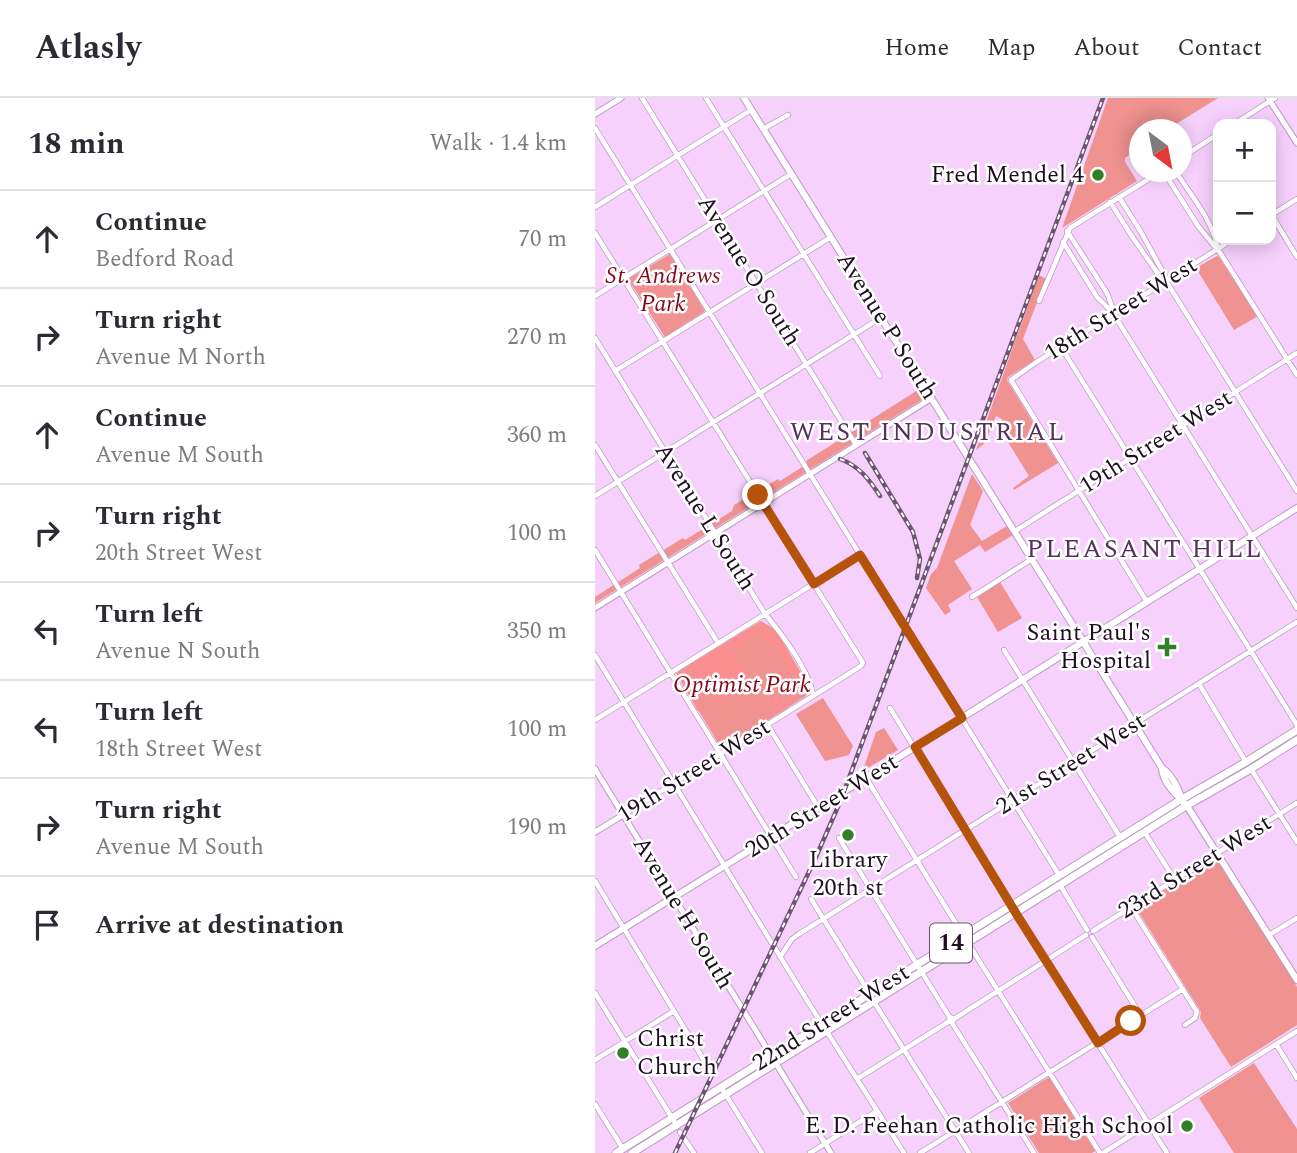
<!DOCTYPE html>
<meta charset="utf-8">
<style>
:root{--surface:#fff;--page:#f7f7f7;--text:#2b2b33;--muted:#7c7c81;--line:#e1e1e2}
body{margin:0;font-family:Spectral,serif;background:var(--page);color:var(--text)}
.controls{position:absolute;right:21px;top:21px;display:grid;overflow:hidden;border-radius:14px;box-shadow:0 4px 18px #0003}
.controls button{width:63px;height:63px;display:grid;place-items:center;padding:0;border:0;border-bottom:2px solid var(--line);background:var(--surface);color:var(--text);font:35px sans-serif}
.compass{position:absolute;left:534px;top:21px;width:63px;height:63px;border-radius:50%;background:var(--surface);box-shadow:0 4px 18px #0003;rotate:148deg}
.stop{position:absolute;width:21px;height:21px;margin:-16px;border:5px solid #b45309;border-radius:50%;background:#fff}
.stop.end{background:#b45309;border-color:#fff;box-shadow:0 2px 7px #0008}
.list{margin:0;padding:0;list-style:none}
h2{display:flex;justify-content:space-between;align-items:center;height:91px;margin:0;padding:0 28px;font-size:30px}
h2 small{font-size:23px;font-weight:400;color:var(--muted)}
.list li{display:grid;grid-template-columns:46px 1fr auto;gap:21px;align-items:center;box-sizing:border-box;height:98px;padding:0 28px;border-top:2px solid var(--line)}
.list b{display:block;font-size:26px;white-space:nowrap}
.list p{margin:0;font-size:23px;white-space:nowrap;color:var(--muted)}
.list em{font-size:23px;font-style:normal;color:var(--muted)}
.icon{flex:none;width:38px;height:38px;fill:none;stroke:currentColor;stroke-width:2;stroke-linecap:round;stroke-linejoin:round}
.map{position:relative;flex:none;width:702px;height:1055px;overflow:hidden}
header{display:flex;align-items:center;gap:42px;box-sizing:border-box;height:98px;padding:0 35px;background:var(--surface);border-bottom:2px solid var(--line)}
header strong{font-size:33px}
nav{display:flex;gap:38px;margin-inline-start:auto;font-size:24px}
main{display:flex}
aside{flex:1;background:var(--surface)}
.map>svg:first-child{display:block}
.green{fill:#ef9290}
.forest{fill:#f98f8e}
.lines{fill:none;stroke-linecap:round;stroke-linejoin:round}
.minor-casing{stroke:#c095c8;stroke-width:6}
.tertiary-casing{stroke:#c095c8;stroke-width:7}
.secondary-casing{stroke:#c095c8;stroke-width:8}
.primary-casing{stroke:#c095c8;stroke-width:9}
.minor{stroke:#fff;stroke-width:4.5}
.tertiary{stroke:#fff;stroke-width:5}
.secondary{stroke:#fff;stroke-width:6}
.primary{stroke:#fff;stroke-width:7}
.rail-casing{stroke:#6d5571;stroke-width:4.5}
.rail{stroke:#fff;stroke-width:2;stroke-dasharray:5;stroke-linecap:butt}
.route{stroke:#b45309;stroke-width:9}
.poi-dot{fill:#327f27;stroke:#fff;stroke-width:2.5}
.labels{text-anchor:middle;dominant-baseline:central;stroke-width:5;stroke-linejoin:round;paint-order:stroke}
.shield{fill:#fff;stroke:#625664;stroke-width:2}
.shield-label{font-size:23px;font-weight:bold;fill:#1e0e21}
.poi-label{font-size:24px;fill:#1e0e21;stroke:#fff;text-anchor:end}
.street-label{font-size:24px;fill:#1e0e21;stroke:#fff}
.park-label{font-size:24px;font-style:italic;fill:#85081e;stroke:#fff}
.neighbourhood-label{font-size:26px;letter-spacing:2px;fill:#56315d;stroke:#fff}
</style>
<header>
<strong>Atlasly</strong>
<nav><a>Home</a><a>Map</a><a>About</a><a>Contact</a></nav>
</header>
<main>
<aside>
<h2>18 min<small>Walk · 1.4 km</small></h2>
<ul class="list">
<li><svg class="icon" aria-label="ahead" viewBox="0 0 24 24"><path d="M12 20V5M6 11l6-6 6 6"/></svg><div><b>Continue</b><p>Bedford Road</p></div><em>70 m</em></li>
<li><svg class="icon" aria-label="right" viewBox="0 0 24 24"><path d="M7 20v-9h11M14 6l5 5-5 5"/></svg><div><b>Turn right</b><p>Avenue M North</p></div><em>270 m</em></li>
<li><svg class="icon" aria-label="ahead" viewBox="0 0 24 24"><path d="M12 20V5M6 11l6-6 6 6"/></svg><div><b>Continue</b><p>Avenue M South</p></div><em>360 m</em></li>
<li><svg class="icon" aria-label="right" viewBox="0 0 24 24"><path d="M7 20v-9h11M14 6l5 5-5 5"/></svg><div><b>Turn right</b><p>20th Street West</p></div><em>100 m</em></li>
<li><svg class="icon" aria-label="left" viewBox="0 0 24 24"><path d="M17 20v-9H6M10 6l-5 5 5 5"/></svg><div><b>Turn left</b><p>Avenue N South</p></div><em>350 m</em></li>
<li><svg class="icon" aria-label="left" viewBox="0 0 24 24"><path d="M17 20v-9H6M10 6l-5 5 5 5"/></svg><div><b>Turn left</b><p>18th Street West</p></div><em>100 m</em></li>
<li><svg class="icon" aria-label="right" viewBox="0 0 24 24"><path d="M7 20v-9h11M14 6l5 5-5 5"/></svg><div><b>Turn right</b><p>Avenue M South</p></div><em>190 m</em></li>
<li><svg class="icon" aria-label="arrive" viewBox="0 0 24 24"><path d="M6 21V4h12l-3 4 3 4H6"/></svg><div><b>Arrive at destination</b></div></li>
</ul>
</aside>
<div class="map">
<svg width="702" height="1055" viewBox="0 0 702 1055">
<rect width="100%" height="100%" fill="#f6d1fc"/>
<path class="green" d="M513,0H623L573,31L544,32V50L530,60V64L542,83L467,130Z
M75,156L110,213L70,239L33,181Z
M622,158L624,159L663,218L639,232L601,170Z
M444,177L451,181L428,241L440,262L413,279L412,282L463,365L419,392L418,390L434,378L405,331L407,321L401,318L389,346L381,352Z
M326,290L330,297L328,301L0,505V499L45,470L44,467L88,440L90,442L137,413L139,407L183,381L185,383L212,366L211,363Z
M377,376L388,393L375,427L387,443L412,428L418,437L390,454L385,447L359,463L377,491L353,507L356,513L350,517L331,490L336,476L342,470Z
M405,484L427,520L403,534L382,499Z
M166,523L211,583L213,594L211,598L128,651L126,650L81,575Z
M228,600L258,648L254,657L230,663L201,616Z
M289,630L303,652L271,671L269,669L281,634Z
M619,761L623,762L702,889V927L636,969L605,920L606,914L543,813L544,808Z
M659,965L702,1031V1055H639L604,1000Z
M454,979L500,1053L497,1055H444L413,1005Z"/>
<path class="forest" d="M166,523L181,532L211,583L213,594L196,598L198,579L184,555L163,536L135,554L165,589L193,610L185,615C166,591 165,593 136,589L133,606L124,611L120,604L125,600L114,583L98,592L108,610L103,613L81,575Z"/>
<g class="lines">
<defs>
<path id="minor" d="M47,0L261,347
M111,0L285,278
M639,26L680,0
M0,30L464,777
M168,31L193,17
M586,60L623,36
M569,74L603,128L626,156L702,277
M581,74C596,97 618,123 623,151
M524,99L546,134L570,178L571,183
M515,104L538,140L566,180L571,183L702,393
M0,109L156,12
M676,116L702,159
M676,117L702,101
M472,133L512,195L521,220L702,510
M0,135L268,565L266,568L28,717
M468,144L502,199L518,215
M0,198L196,76
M444,203L475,130L565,74
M0,240L170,516C186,535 215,573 218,598
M466,249L702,627
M20,273L236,139
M0,347L123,545
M0,398L287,219
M420,433L702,255
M0,452L201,779
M377,499L437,461
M552,504L416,282L440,265L637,142
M409,552L525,739
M0,557L213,904L309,1055
M604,586L651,664
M295,610L422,817L572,1055
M0,622L265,457
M172,626L223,709
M656,671L702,744
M271,680L368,837
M550,735L580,782
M244,740L355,920
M0,783L113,969
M465,787L492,832
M216,801L275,896
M536,809L602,914L600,920L590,927
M498,833L702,705
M674,837L702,820
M497,839L546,918
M373,845L505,1055
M185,859L197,841L204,836L702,524
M0,895L82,1028
M279,904L374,1055
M359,921L357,925L354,923L355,919L359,921L491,837
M357,925L439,1055
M681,946L702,980
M0,962L79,913
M262,981L353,924
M126,989L167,1055
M0,1006L28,1051
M85,1034L99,1055
M215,1055L282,1013
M325,1055L588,891
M508,1055L702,933"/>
<path id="tertiary" d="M673,0L702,45
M0,16L26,0
M0,510L337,300
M0,671L236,1055
M0,734L28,717"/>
<path id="secondary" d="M149,0L567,670C576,676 584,690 586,701
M567,670C568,687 584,698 594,711L702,882
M0,848L202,723L702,410"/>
<path id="primary" d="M21,1055L582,704L651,664L702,632
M37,1055L591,708L656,671L702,642"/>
</defs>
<use href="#minor" class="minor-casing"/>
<use href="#tertiary" class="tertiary-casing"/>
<use href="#secondary" class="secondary-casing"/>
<use href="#primary" class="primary-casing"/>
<use href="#minor" class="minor"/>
<use href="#tertiary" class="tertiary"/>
<use href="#secondary" class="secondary"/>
<use href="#primary" class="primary"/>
<defs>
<path id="rail" d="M270,355L318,434L325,461L322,480
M245,361C264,368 274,381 285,398
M80,1055L221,759L245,704L508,0"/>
</defs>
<use href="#rail" class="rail-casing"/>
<use href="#rail" class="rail"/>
</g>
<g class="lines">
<path class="route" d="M163,397L219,486L265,457L367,620L320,649L422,817L503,945L536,923"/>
</g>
<g class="poi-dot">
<circle cx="503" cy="77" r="7"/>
<path d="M568.5 538.5h7v7h7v7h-7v7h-7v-7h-7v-7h7z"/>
<circle cx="253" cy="737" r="7"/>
<circle cx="28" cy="955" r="7"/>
<circle cx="592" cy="1028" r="7"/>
</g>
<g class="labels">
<rect class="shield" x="335" y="825.5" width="42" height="39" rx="5"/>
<g class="shield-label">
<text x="356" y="845">14</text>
</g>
<g class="poi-label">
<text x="489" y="77">Fred Mendel 4</text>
<text x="556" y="535">Saint Paul's<tspan x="556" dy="28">Hospital</tspan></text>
<text x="253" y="762" text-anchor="middle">Library<tspan x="253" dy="28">20th st</tspan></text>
<text x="42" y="941" text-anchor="start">Christ<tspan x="42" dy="28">Church</tspan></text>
<text x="578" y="1028">E. D. Feehan Catholic High School</text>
</g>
<g class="street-label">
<text transform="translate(154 173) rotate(58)">Avenue O South</text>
<text transform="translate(526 211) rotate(-32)">18th Street West</text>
<text transform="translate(292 228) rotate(58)">Avenue P South</text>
<text transform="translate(561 344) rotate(-32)">19th Street West</text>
<text transform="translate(110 419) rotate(58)">Avenue L South</text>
<text transform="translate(476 666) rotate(-32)">21st Street West</text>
<text transform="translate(99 673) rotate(-32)">19th Street West</text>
<text transform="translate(227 708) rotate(-32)">20th Street West</text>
<text transform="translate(600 769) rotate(-32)">23rd Street West</text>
<text transform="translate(88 815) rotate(59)">Avenue H South</text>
<text transform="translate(236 920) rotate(-32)">22nd Street West</text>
</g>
<g class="park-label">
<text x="68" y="178">St. Andrews<tspan x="68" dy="28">Park</tspan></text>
<text x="147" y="587">Optimist Park</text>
</g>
<g class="neighbourhood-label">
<text x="333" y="334">WEST INDUSTRIAL</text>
<text x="550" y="451">PLEASANT HILL</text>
</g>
</g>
</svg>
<div class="controls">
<button>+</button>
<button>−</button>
</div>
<svg class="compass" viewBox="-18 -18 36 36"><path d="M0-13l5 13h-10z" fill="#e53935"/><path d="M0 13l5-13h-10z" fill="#7c7c81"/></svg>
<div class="stop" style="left:536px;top:923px"></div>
<div class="stop end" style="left:163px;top:397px"></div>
</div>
</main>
